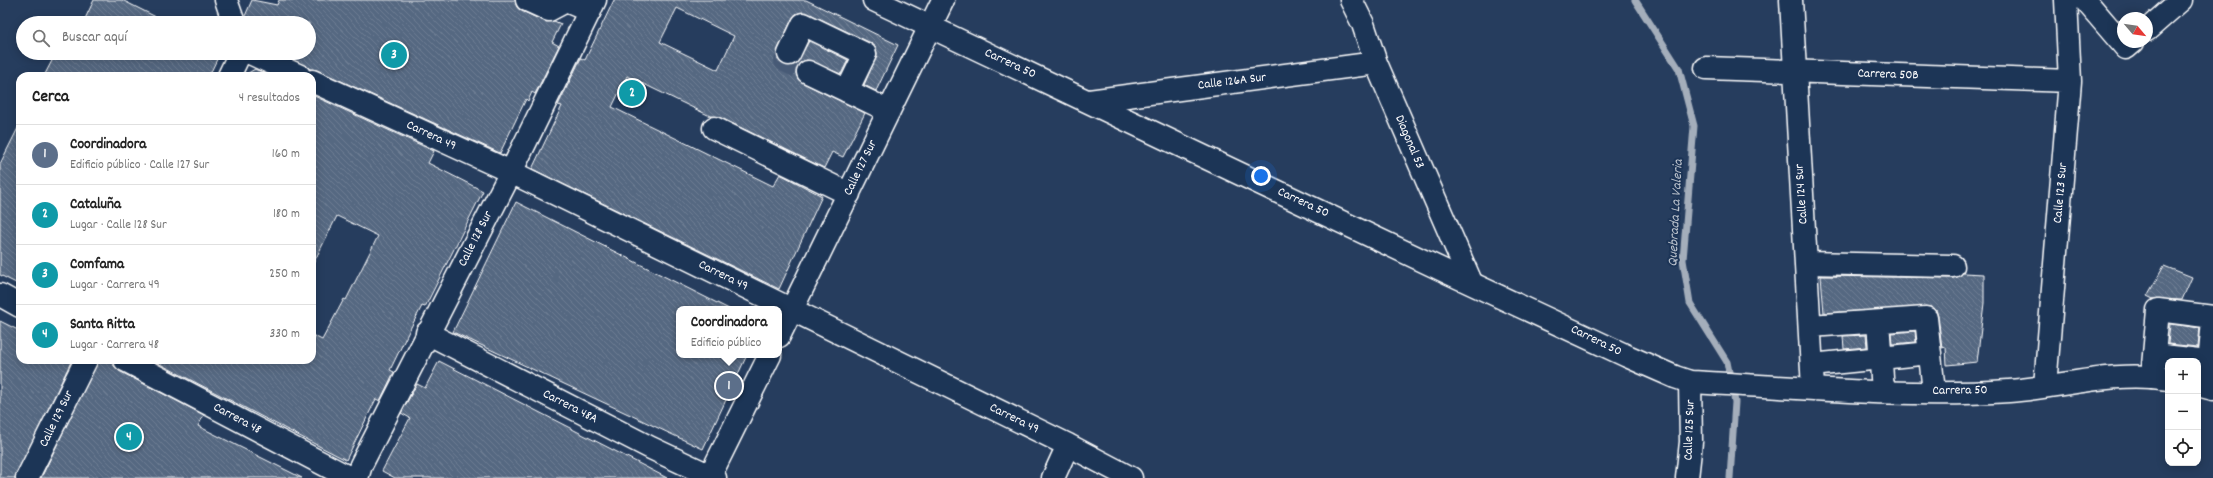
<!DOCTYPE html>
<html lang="es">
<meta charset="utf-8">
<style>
:root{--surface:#fff;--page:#f2f2f2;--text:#222;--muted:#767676;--line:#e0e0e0;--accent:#111827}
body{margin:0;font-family:Dekko,sans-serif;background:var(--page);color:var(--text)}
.controls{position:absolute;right:12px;bottom:12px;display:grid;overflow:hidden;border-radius:8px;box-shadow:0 2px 10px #0003}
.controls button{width:36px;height:36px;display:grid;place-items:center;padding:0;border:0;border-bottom:1px solid var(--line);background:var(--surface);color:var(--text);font:20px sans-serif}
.compass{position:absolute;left:2117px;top:12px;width:36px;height:36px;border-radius:50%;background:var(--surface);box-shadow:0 2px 10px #0003;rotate:119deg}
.you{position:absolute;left:1261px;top:176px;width:14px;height:14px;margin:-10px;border:3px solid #fff;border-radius:50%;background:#1a73e8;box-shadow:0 0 0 6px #1a73e833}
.badge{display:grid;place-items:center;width:26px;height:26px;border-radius:50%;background:var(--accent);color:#fff;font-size:13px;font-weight:700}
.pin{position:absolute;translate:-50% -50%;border:2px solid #fff;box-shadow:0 1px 4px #0006}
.popup{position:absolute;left:676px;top:306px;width:106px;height:52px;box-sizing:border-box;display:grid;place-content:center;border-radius:8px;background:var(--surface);filter:drop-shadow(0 1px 3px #0005);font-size:13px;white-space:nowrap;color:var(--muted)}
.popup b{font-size:15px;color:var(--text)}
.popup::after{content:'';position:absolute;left:50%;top:100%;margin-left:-8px;border:8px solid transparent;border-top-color:var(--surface)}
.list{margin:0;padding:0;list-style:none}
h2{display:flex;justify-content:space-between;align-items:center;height:52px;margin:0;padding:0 16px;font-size:17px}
h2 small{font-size:13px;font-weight:400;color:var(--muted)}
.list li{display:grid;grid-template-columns:26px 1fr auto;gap:12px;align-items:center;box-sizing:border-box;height:60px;padding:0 16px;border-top:1px solid var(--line)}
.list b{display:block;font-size:15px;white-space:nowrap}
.list p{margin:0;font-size:13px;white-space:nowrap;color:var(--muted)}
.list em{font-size:13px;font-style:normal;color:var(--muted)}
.icon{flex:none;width:22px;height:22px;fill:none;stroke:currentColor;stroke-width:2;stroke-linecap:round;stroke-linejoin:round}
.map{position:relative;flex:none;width:2213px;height:478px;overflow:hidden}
.search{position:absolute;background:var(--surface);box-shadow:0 2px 10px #0003;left:16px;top:16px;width:300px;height:44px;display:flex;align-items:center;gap:10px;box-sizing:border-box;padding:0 14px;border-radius:22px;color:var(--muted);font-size:15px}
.panel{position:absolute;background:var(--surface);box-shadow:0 2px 10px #0003;left:16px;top:72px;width:300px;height:292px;border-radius:12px}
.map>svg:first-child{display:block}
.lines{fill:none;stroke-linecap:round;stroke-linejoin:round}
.stream{stroke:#a4aebb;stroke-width:7}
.building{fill:url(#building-back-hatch);stroke:#fff;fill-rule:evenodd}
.minor-tunnel{stroke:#475a76;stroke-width:22;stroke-dasharray:22 11;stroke-linecap:butt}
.minor-casing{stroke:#fff;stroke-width:25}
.major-casing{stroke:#fff;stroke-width:25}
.minor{stroke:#1d3557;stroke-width:22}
.major{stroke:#1d3557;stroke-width:22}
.labels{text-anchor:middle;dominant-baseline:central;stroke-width:4;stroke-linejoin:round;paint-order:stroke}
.street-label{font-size:13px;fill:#fff;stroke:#1d3557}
.water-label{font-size:14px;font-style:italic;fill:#bbc2cc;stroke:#1d3557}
</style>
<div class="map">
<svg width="2213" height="478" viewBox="0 0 2213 478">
<defs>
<pattern id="building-back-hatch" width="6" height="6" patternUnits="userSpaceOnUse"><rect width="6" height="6" fill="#556781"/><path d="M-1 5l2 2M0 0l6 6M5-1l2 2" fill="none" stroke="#6e7e94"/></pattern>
</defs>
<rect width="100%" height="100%" fill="#263d5e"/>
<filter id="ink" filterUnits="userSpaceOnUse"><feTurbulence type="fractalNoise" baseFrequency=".025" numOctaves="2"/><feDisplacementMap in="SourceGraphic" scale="8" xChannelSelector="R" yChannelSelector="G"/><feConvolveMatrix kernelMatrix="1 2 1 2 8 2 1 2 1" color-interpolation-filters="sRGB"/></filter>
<g filter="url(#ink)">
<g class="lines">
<path class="stream" d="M1635,0L1679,69L1694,126L1683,260L1690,303L1727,362L1735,402L1730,478"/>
</g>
<path class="building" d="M94,0H122L168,23H83Z
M252,0L277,5L279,0H515L517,7L522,11L544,21H554L561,24L552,42L559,46L535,94L532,92L528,101L526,99L500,153L317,70L310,69L281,53H309V23H246L245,16Z
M614,0H806L898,45L876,91L864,85L877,54L876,47L871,43L808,13L796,14L792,19L778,49L777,55L779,61L790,66L796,64L809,41L848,60L841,74L807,60L801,62L797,66L796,73L798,79L803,83L865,113L843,157L832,152L824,168L719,117L710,116L627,76L612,107L773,186L780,174L822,196L779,289L532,169L562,106L558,105L581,58L585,60ZM677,8L734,36L718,70L660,42Z
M56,53H220L209,76H44Z
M255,69L270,76H243Z
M312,95L434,151L428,163L483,191L425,307L422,306L409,331L390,370L394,372L380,401L376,399L346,460L152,360H312V335L322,340L344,299L346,300L378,236L337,216L312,266Z
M20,124V285L0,275V164Z
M516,202L729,309H679V355H747L703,449L453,332Z
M2164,266L2192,277L2182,300L2153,299L2147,296Z
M1963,273L1984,274V303L1977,362L1947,365L1946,347L1942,348L1938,316L1936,310L1931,307L1824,313L1821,276L1953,278Z
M0,321L20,331V360H72L15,478H0Z
M2170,324L2200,328L2198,347L2168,344Z
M1915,331L1916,342L1892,344L1891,333Z
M1866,335L1867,347L1844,349L1843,336Z
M98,360H113L114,366L119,371L204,415L198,426L302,478H41Z
M439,361L617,452L667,478H395L382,471L410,418L401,413L417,384L425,388Z"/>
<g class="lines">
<path class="minor-tunnel" d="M789,54L785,61L808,72"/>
<defs>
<path id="minor" d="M226,0L234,23
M527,0L549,10L566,1L590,11
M1351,0L1363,24L1376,63L1471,282
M1791,0L1813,388
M2085,0L2126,48L2133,42
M2147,30L2181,0
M250,53L300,76
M789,54L803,24L865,54L847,91
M1706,68L2070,81
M808,72L889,111
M229,76L240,53
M312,81L511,172L1068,445L1131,478
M1089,101L1376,63
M714,128L849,194
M1806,263L1953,266
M1878,322L1883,391
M1810,326L1926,318L1934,392
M427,333L651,448L715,478
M779,336L943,0
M2154,355L2208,361
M1812,365L1930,353
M2152,377L2158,310L2213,317
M2045,386L2070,81L2066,0
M2207,387L2213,320
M27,478L86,360
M709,478L770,355
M1053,478L1068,445
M1687,478L1691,442L1690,382"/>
<path id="major" d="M874,0L1451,274L1627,356L1675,377L1690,382C1795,387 1905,398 2009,391C2062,387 2114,370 2168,379
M0,295L20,306
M125,360L350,478
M2198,385L2213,389
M357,478L361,465L511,172L595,0"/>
</defs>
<use href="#minor" class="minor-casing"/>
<use href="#major" class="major-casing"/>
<use href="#minor" class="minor"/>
<use href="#major" class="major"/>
</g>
</g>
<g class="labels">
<g class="street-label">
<text transform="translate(1010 64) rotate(25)">Carrera 50</text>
<text transform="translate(1888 75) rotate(2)">Carrera 50B</text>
<text transform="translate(1232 82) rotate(-7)">Calle 126A Sur</text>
<text transform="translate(431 136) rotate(25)">Carrera 49</text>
<text transform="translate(1409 142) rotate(67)">Diagonal 53</text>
<text transform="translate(861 168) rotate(-64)">Calle 127 Sur</text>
<text transform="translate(2061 193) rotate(-85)">Calle 123 Sur</text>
<text transform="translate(1802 194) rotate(-94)">Calle 124 Sur</text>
<text transform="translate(1303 203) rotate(25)">Carrera 50</text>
<text transform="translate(476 239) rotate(-63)">Calle 128 Sur</text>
<text transform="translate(723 276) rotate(26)">Carrera 49</text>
<text transform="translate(1596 341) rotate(26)">Carrera 50</text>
<text transform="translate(1960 391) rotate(-1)">Carrera 50</text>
<text transform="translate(570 407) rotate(27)">Carrera 48A</text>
<text transform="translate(57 419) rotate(-64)">Calle 129 Sur</text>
<text transform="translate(237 419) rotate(28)">Carrera 48</text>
<text transform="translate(1014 419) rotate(26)">Carrera 49</text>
<text transform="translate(1690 430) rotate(-88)">Calle 125 Sur</text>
</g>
<g class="water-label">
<text transform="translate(1676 213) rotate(-87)">Quebrada La Valeria</text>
</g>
</g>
</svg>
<div class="controls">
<button>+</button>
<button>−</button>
<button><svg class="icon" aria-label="locate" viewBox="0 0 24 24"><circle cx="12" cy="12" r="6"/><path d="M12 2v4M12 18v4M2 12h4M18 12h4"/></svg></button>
</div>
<svg class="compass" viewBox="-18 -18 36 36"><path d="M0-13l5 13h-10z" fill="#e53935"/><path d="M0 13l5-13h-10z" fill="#767676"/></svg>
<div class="you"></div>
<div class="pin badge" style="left:729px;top:386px;background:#5c6f8a">1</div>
<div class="popup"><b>Coordinadora</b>Edificio público</div>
<div class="pin badge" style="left:632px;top:93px;background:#0f9aa8">2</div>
<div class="pin badge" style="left:394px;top:55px;background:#0f9aa8">3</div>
<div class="pin badge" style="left:129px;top:437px;background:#0f9aa8">4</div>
<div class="search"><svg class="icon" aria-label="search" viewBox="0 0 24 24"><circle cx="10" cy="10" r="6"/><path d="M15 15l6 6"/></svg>Buscar aquí</div>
<section class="panel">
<h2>Cerca<small>4 resultados</small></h2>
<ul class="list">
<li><span class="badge" style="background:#5c6f8a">1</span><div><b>Coordinadora</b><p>Edificio público · Calle 127 Sur</p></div><em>160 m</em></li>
<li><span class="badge" style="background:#0f9aa8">2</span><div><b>Cataluña</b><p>Lugar · Calle 128 Sur</p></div><em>180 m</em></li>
<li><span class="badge" style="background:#0f9aa8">3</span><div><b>Comfama</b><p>Lugar · Carrera 49</p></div><em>250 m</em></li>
<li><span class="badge" style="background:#0f9aa8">4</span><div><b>Santa Ritta</b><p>Lugar · Carrera 48</p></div><em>330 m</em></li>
</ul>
</section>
</div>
